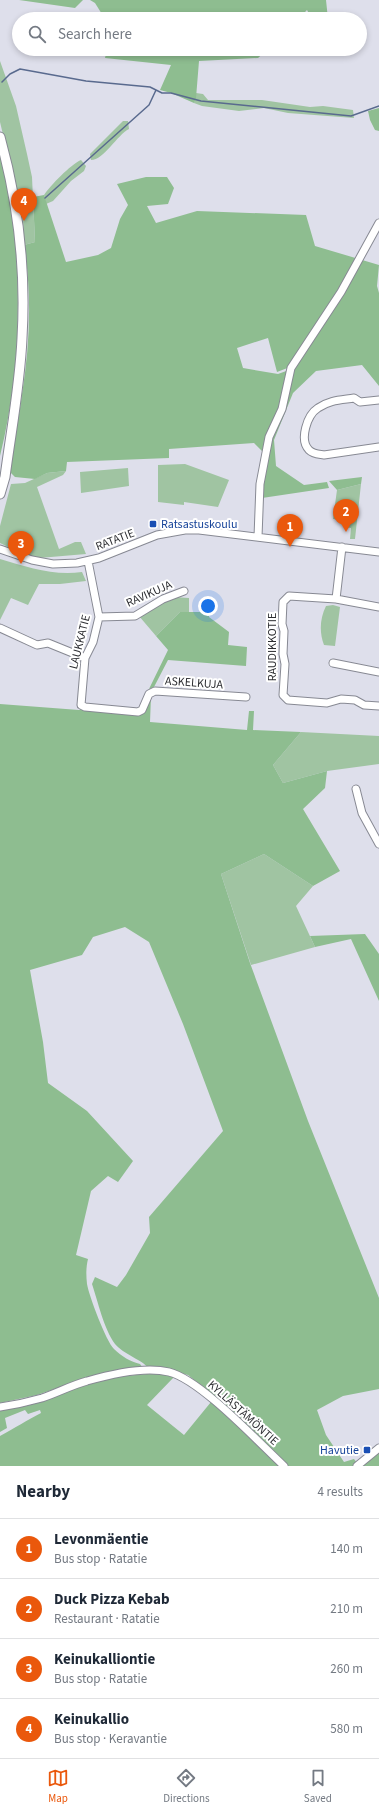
<!DOCTYPE html>
<meta charset="utf-8">
<style>
:root{--surface:#fff;--page:#f2f2f3;--text:#1f2937;--muted:#747a83;--line:#e0e1e3;--accent:#ea580c}
body{margin:0;font-family:"Source Sans 3",sans-serif;background:var(--page);color:var(--text)}
.you{position:absolute;left:208px;top:606px;width:14px;height:14px;margin:-10px;border:3px solid #fff;border-radius:50%;background:#1a73e8;box-shadow:0 0 0 6px #1a73e833}
.badge{display:grid;place-items:center;width:26px;height:26px;border-radius:50%;background:var(--accent);color:#fff;font-size:13px;font-weight:700}
.pin{position:absolute;translate:-50% -33px;filter:drop-shadow(0 1px 2px #0008)}
.pin::after{content:'';position:absolute;top:21px;width:14px;height:12px;background:inherit;clip-path:polygon(0 0,100% 0,50% 100%)}
.list{margin:0;padding:0;list-style:none}
h2{display:flex;justify-content:space-between;align-items:center;height:52px;margin:0;padding:0 16px;font-size:17px}
h2 small{font-size:13px;font-weight:400;color:var(--muted)}
.list li{display:grid;grid-template-columns:26px 1fr auto;gap:12px;align-items:center;box-sizing:border-box;height:60px;padding:0 16px;border-top:1px solid var(--line)}
.list b{display:block;font-size:15px;white-space:nowrap}
.list p{margin:0;font-size:13px;white-space:nowrap;color:var(--muted)}
.list em{font-size:13px;font-style:normal;color:var(--muted)}
.icon{flex:none;width:22px;height:22px;fill:none;stroke:currentColor;stroke-width:2;stroke-linecap:round;stroke-linejoin:round}
.map{position:relative;flex:none;width:379px;height:1466px;overflow:hidden}
.search{position:absolute;background:var(--surface);box-shadow:0 2px 6px #0003;left:12px;right:12px;top:12px;height:44px;display:flex;align-items:center;gap:10px;box-sizing:border-box;padding:0 14px;border-radius:22px;color:var(--muted);font-size:15px}
.sheet{height:292px;background:var(--surface)}
nav{display:flex;justify-content:space-around;align-items:center;box-sizing:border-box;height:56px;border-top:1px solid var(--line);background:var(--surface);font-size:11px;color:var(--muted)}
nav a{display:grid;justify-items:center;gap:2px}
nav .on{color:var(--accent)}
.map>svg:first-child{display:block}
.green{fill:#a0c4a2}
.forest{fill:#8ebd90}
.lines{fill:none;stroke-linecap:round;stroke-linejoin:round}
.stream{stroke:#596a8e;stroke-width:1.5}
.minor-casing{stroke:#878993;stroke-width:9}
.major-casing{stroke:#878993;stroke-width:11}
.minor{stroke:#fff;stroke-width:7}
.major{stroke:#fff;stroke-width:9}
.transit-dot{fill:#1a4fb4;stroke:#fff;stroke-width:1.5}
.labels{text-anchor:middle;dominant-baseline:central;stroke-width:4;stroke-linejoin:round;paint-order:stroke}
.transit-label{font-size:12px;fill:#164399;stroke:#fff;text-anchor:start}
.street-label{font-size:12px;fill:#2c2d31;stroke:#fff}
</style>
<div class="map">
<svg width="379" height="1466" viewBox="0 0 379 1466">
<rect width="100%" height="100%" fill="#dedfeb"/>
<path class="green" d="M0,61L16,106L27,154L32,177L35,242L24,245L23,218L0,122Z
M196,93L203,94L208,100H262L310,107L323,106L353,110L354,118L288,113L264,108L239,111L202,106L194,103Z
M123,121H128L129,129C117,135 104,160 91,160L90,154Z
M81,160L86,166L84,171L71,181L53,201L46,204L44,195C51,185 70,165 81,160Z
M185,464L229,480L218,507L184,502V505L158,502V465Z
M128,468L129,486L81,493L80,472Z
M66,471L63,475L37,487L59,549L75,542H81L86,554L39,558L16,551L0,543V526L11,484L25,483L47,473Z
M361,484L355,539H350L351,528L344,527V524L341,523V520L333,519L337,490Z
M0,559C27,567 53,576 82,572L86,581L60,584H39L28,605L11,598L0,620Z
M174,597L189,598V612H180L156,636L139,616Z
M333,605L340,607L335,646L324,645C319,632 320,618 326,606Z
M301,732L379,736V764L327,771L283,783L273,765Z
M264,854L313,886L296,906L315,947L251,965L221,874Z"/>
<path class="forest" d="M19,0H83L75,8Z
M90,0H326L328,19H312L307,10L298,19H105L95,3Z
M107,49H268L258,58L199,61L196,98L194,103L171,93L160,90L171,65L105,58Z
M379,108V131L375,130L370,120L368,111Z
M0,150C4,169 10,189 12,209C22,292 20,375 0,456Z
M146,177H167L174,188L168,204L147,206L156,223L197,211L306,215L315,246L379,265L377,286L379,293V386L362,365L316,371L293,393L274,440L276,466L304,485L327,482L329,488L262,498L261,484L270,437L283,409L290,367L277,372L268,338L237,348L243,368L278,374L289,370L281,409L264,453L254,443L169,449V458L67,462L66,471L47,473L35,479L15,477L10,472C12,446 19,420 22,394C30,344 32,294 24,245L35,242L33,197L44,195L66,262L98,255L111,248L120,219L128,205L117,184Z
M362,477L361,484L337,490L329,481Z
M180,612H209V617L229,632L228,645L247,647L246,666L168,660L154,687L149,689L168,650L156,636Z
M151,696L150,722L247,730L249,711H254L253,730L301,732L273,765L283,783L327,771L325,788L303,809L340,871L313,886L264,854L221,874L250,963L308,1121L379,1298V1389L343,1396L317,1410L326,1435L344,1462L354,1459L357,1463L353,1466H288L238,1415L188,1375L159,1367H147C144,1361 123,1354 115,1344C104,1329 98,1302 92,1284L95,1277L117,1287L126,1275L150,1233L149,1217L223,1131L183,1024L149,942L125,927L93,937L82,955L30,970L43,1042L48,1083L87,1111L133,1161L118,1182L108,1176L91,1191L76,1255L88,1259C86,1267 86,1275 87,1284C89,1296 106,1341 114,1349C121,1356 131,1362 140,1364L143,1368L86,1378L37,1395L0,1403V704L79,710L85,707L141,713Z
M365,934L379,954V1001L351,939L315,947L310,936Z
M157,1373L174,1377L147,1405L184,1435L211,1402L280,1466H0V1436C15,1428 27,1420 41,1413L40,1410L28,1414L25,1410L5,1418L7,1428L0,1432V1410L115,1377Z
M379,1451V1466H361Z"/>
<g class="lines">
<path class="stream" d="M2,82L10,74L20,69L86,81L150,87L162,93H171L201,101L351,116L379,106
M45,198L149,105L156,90"/>
<defs>
<path id="minor" d="M379,400L360,402L354,398C341,400 329,400 318,408C307,415 299,440 309,450C313,454 318,454 324,455L379,447
M258,537L260,484L269,437L282,409L291,368L341,292L379,223
M0,549L32,560L53,564L77,563L99,558L157,535L185,530H199L379,552
M88,561L99,617L93,642L85,658L81,705L85,707L138,712L142,710L149,694L155,691L246,697
M336,599L342,547
M379,607L336,599L289,596L283,602L282,624L284,631L283,654L285,664L283,695L288,700L327,703L341,699L355,700L364,705L379,706
M99,617L135,616L163,599L184,591
M0,628L37,645L48,643L85,658
M333,663L379,672
M356,789L362,813L379,844
M0,1407C14,1405 28,1402 42,1398C57,1393 72,1385 87,1381C111,1374 145,1366 169,1372C201,1380 258,1442 284,1466
M357,1466L379,1448"/>
<path id="major" d="M0,137C18,202 26,271 22,338C20,385 11,431 5,477L0,494"/>
</defs>
<use href="#minor" class="minor-casing"/>
<use href="#major" class="major-casing"/>
<use href="#minor" class="minor"/>
<use href="#major" class="major"/>
</g>
<g class="transit-dot">
<rect x="149" y="520" width="8" height="8" rx="2"/>
<rect x="363" y="1446" width="8" height="8" rx="2"/>
</g>
<g class="labels">
<g class="transit-label">
<text x="161" y="524">Ratsastuskoulu</text>
<text x="359" y="1450" text-anchor="end">Havutie</text>
</g>
<g class="street-label">
<text transform="translate(115 540) rotate(-21)">RATATIE</text>
<text transform="translate(149 594) rotate(-24)">RAVIKUJA</text>
<text transform="translate(80 642) rotate(-76)">LAUKKATIE</text>
<text transform="translate(272 647) rotate(-90)">RAUDIKKOTIE</text>
<text transform="translate(194 683) rotate(4)">ASKELKUJA</text>
<text transform="translate(243 1413) rotate(42)">KYLLÄSTÄMÖNTIE</text>
</g>
</g>
</svg>
<div class="you"></div>
<div class="pin badge" style="left:290px;top:547px">1</div>
<div class="pin badge" style="left:346px;top:532px">2</div>
<div class="pin badge" style="left:21px;top:564px">3</div>
<div class="pin badge" style="left:24px;top:221px">4</div>
<div class="search"><svg class="icon" aria-label="search" viewBox="0 0 24 24"><circle cx="10" cy="10" r="6"/><path d="M15 15l6 6"/></svg>Search here</div>
</div>
<section class="sheet">
<h2>Nearby<small>4 results</small></h2>
<ul class="list">
<li><span class="badge">1</span><div><b>Levonmäentie</b><p>Bus stop · Ratatie</p></div><em>140 m</em></li>
<li><span class="badge">2</span><div><b>Duck Pizza Kebab</b><p>Restaurant · Ratatie</p></div><em>210 m</em></li>
<li><span class="badge">3</span><div><b>Keinukalliontie</b><p>Bus stop · Ratatie</p></div><em>260 m</em></li>
<li><span class="badge">4</span><div><b>Keinukallio</b><p>Bus stop · Keravantie</p></div><em>580 m</em></li>
</ul>
</section>
<nav>
<a class="on"><svg class="icon" aria-label="map" viewBox="0 0 24 24"><path d="M3 6l6-2 6 2 6-2v14l-6 2-6-2-6 2zM9 4v14M15 6v14"/></svg>Map</a>
<a><svg class="icon" aria-label="directions" viewBox="0 0 24 24"><path d="M12 3l9 9-9 9-9-9zM9 14v-3h6M13 9l2 2-2 2"/></svg>Directions</a>
<a><svg class="icon" aria-label="saved" viewBox="0 0 24 24"><path d="M7 4h10v16l-5-4-5 4z"/></svg>Saved</a>
</nav>
